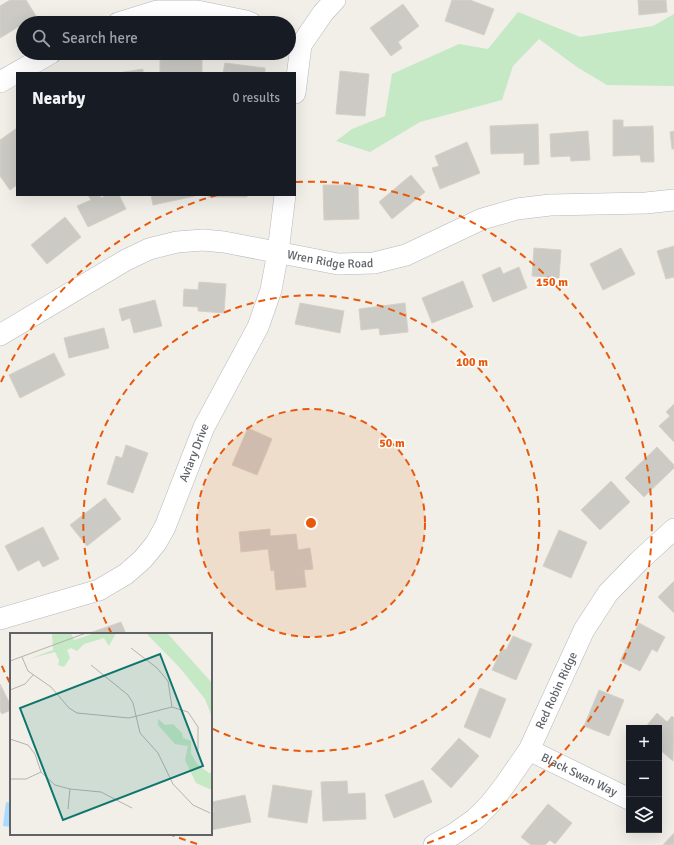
<!DOCTYPE html>
<meta charset="utf-8">
<style>
:root{--surface:#171b24;--page:#20242c;--text:#f1f3f6;--muted:#9ea1a6;--line:#363941}
body{margin:0;font-family:Signika,sans-serif;background:var(--page);color:var(--text)}
.controls{position:absolute;right:12px;bottom:12px;display:grid;overflow:hidden;border-radius:0px;box-shadow:0 4px 16px #0002}
.controls button{width:36px;height:36px;display:grid;place-items:center;padding:0;border:0;border-bottom:1px solid var(--line);background:var(--surface);color:var(--text);font:20px sans-serif}
.list{margin:0;padding:0;list-style:none}
h2{display:flex;justify-content:space-between;align-items:center;height:52px;margin:0;padding:0 16px;font-size:17px}
h2 small{font-size:13px;font-weight:400;color:var(--muted)}
.icon{flex:none;width:22px;height:22px;fill:none;stroke:currentColor;stroke-width:2;stroke-linecap:round;stroke-linejoin:round}
.map{position:relative;flex:none;width:674px;height:845px;overflow:hidden}
.search{position:absolute;background:var(--surface);box-shadow:0 4px 16px #0002;left:16px;top:16px;width:280px;height:44px;display:flex;align-items:center;gap:10px;box-sizing:border-box;padding:0 14px;border-radius:22px;color:var(--muted);font-size:15px}
.panel{position:absolute;background:var(--surface);box-shadow:0 4px 16px #0002;left:16px;top:72px;width:280px;height:124px;border-radius:0px}
.map>svg:first-child{display:block}
.green{fill:#c5e8c5}
.water{fill:#aadaff}
.building{fill:#cccac5;stroke:#d6d1c6}
.lines{fill:none;stroke-linecap:round;stroke-linejoin:round}
.minor-casing{stroke:#b5b8bc;stroke-width:22}
.minor{stroke:#fff;stroke-width:21}
.ring{fill:none;stroke:#e8590c;stroke-width:2;stroke-dasharray:7 5}
.labels{text-anchor:middle;dominant-baseline:central;stroke-width:3;stroke-linejoin:round;paint-order:stroke}
.street-label{font-size:12px;fill:#5f6368;stroke:#fff}
.inset-road{fill:none;stroke:#b3b3b1;stroke-width:1}
.view{fill:#0f766e;fill-opacity:0.15;stroke:#0f766e;stroke-width:2}
.inset-edge{fill:none;stroke:#5f6368;stroke-width:2}
.centre{fill:#e8590c;stroke:#fff;stroke-width:2}
.ring-label{font-size:12px;text-anchor:middle;font-weight:bold;fill:#e8590c;stroke:#fff;stroke-width:3;stroke-linejoin:round;paint-order:stroke}
</style>
<div class="map">
<svg width="674" height="845" viewBox="0 0 674 845">
<rect width="100%" height="100%" fill="#f1efe8"/>
<path class="green" d="M518,12L580,37L653,26L674,14V86L607,85L577,67L539,39L513,66L502,100L420,122L370,152L336,141L352,129L385,116L392,74L459,44L488,49Z"/>
<path class="water" d="M6,802L11,803V827L3,826Z"/>
<path class="building" d="M10,0H26L36,16L25,23H23V24L0,38V6Z
M452,0H470L494,9L484,35L445,21Z
M638,0H666L667,12L639,15Z
M403,4L419,26L398,42L402,48L391,56L370,28Z
M160,53H202V73H160Z
M225,63L265,68V73H223Z
M143,69V73H118Z
M340,71L369,74L365,116L336,114Z
M613,120H623V127L653,126L654,162H641L640,155L613,156Z
M538,124L539,164L524,165V153L491,154L490,126Z
M17,128V185L10,190L0,176V140Z
M588,131L590,160L571,161L570,156L551,157L550,134Z
M674,131V149H672L670,132Z
M467,142L480,173L440,189L432,168L439,166L435,156Z
M411,175L425,192L392,219L379,202Z
M323,185H358L359,219L324,220Z
M88,195H100L101,198L107,195H119L126,209L88,227L77,206L91,200Z
M151,195H195V196L153,205Z
M208,195H247V197H208Z
M65,217L81,237L47,264L31,245Z
M674,246V277L666,279L657,251Z
M534,248L561,250L559,278L532,276Z
M621,248L635,274L603,290L590,264Z
M500,267L503,274L519,267L527,288L493,302L482,275Z
M463,281L473,307L432,323L422,298Z
M199,282L226,284L224,313L198,311V307L183,306L184,289L198,290Z
M155,300L162,326L134,333L130,318L122,321L119,309Z
M300,303L344,311L340,333L295,324Z
M405,303L408,332L380,335L379,328L361,330L359,309Z
M104,328L109,348L69,358L64,338Z
M54,353L65,375L20,398L9,375Z
M674,404V442L659,426L670,416L666,412Z
M248,428L272,439L257,475L232,465Z
M126,445L148,453L133,493L107,484L116,456L122,458Z
M657,447L674,465V468L644,497L625,478Z
M611,481L630,502L600,530L581,510Z
M105,498L121,519L87,546L70,525Z
M43,527L59,559L43,567L39,560L18,571L5,546Z
M270,529V536L296,534L298,550L310,548L313,569L304,570L306,587L276,590L274,570L271,571L268,549L241,552L239,532Z
M559,530L587,542L571,578L543,566Z
M674,581V613L658,597Z
M121,622L126,634H87Z
M639,623L665,637L657,652L652,649L640,671L620,661Z
M513,636L532,644L516,680L492,670L502,648L506,650Z
M0,684L11,706V710L2,714L0,711Z
M480,688L506,699L490,738L464,727Z
M599,690L624,700L609,736L584,726Z
M657,713L667,722L672,716L674,718L673,761L659,749V728H645Z
M459,738L479,756L451,788L431,769Z
M423,780L432,802L394,818L385,795Z
M347,781L348,794L365,793L366,819L323,821L321,782Z
M273,785L312,791L307,823L268,817Z
M245,795L251,822L211,830V813L214,812L212,802Z
M548,804L572,823L555,844L550,840L545,845H531L521,837Z
M674,833V845H663Z"/>
<g class="lines">
<defs>
<g id="minor">
<path d="M118,23L157,11H197L246,21L251,23"/>
<path d="M0,82L51,53"/>
<path d="M295,93L301,45L323,13L335,0"/>
<path id="s1" d="M0,335L126,260L149,249L177,242L203,240L224,242L338,264L374,263L406,255L482,219L517,209L550,205L646,203L674,200"/>
<path id="s2" d="M0,619L99,590L126,574L143,559L156,543L165,527L204,427L258,327L271,290L278,252L285,195"/>
<path id="s3" d="M529,750L629,799"/>
<path id="s4" d="M434,845L454,834L475,819L490,804L504,786L529,750L584,630L608,593L639,561L674,529"/>
</g>
</defs>
<use href="#minor" class="minor-casing"/>
<use href="#minor" class="minor"/>
</g>
<circle cx="311" cy="523" r="114" fill="#e8590c" fill-opacity=".12"/>
<g class="ring">
<circle cx="311" cy="523" r="114"/>
<path d="M112 634A228 228 0 1 1 211 728"/>
<path d="M197 844A341 341 0 0 1 172 835M10 683A341 341 0 0 1 1 664M1 382A341 341 0 0 1 217 195M296 182A341 341 0 0 1 425 844"/>
</g>
<g class="labels">
<g class="street-label">
<text stroke="none"><textPath href="#s1" startOffset="356">Wren Ridge Road</textPath></text>
<text stroke="none"><textPath href="#s2" startOffset="276">Aviary Drive</textPath></text>
<text stroke="none"><textPath href="#s4" startOffset="202">Red Robin Ridge</textPath></text>
<text stroke="none"><textPath href="#s3" startOffset="56">Black Swan Way</textPath></text>
</g>
</g>
<g transform="translate(10 633)">
<rect width="202" height="202" fill="#f1efe8"/>
<path d="M42,0H61L64,7L85,0H106L99,13L94,5L74,11L67,18L61,15L57,17L60,25L54,34L48,32L49,27L45,19L19,26L43,17ZM136,0H157L202,50V84L195,66L170,35ZM148,86L155,92L163,91L172,100L173,105L181,108V120L187,131L199,140L202,139V157L186,150L175,127L178,113L165,111L148,92Z" fill="#c5e8c5"/>
<path class="inset-road" d="M121,15L147,35L158,48L162,74M12,24L18,38L41,54L59,75L67,80L119,85L162,74L178,79L188,94V117M0,28L76,0M81,32L118,62L123,70L130,100L148,120L163,151L183,172L200,180M0,57L15,51L23,42M0,106L18,112L25,121L31,139L45,152L60,156L91,159L122,175M0,146H16L31,139M58,176L60,156"/>
<path class="view" d="M150,21L193,133L53,187L10,75Z"/>
<rect width="202" height="202" class="inset-edge"/>
</g>
<circle cx="311" cy="523" r="6" class="centre"/>
<g class="ring-label">
<text x="552" y="286">150 m</text>
<text x="472" y="366">100 m</text>
<text x="392" y="447">50 m</text>
</g>
</svg>
<div class="controls">
<button>+</button>
<button>−</button>
<button><svg class="icon" aria-label="layers" viewBox="0 0 24 24"><path d="M12 4l9 5-9 5-9-5zM3 14l9 5 9-5"/></svg></button>
</div>
<div class="search"><svg class="icon" aria-label="search" viewBox="0 0 24 24"><circle cx="10" cy="10" r="6"/><path d="M15 15l6 6"/></svg>Search here</div>
<section class="panel">
<h2>Nearby<small>0 results</small></h2>
<ul class="list">
</ul>
</section>
</div>
